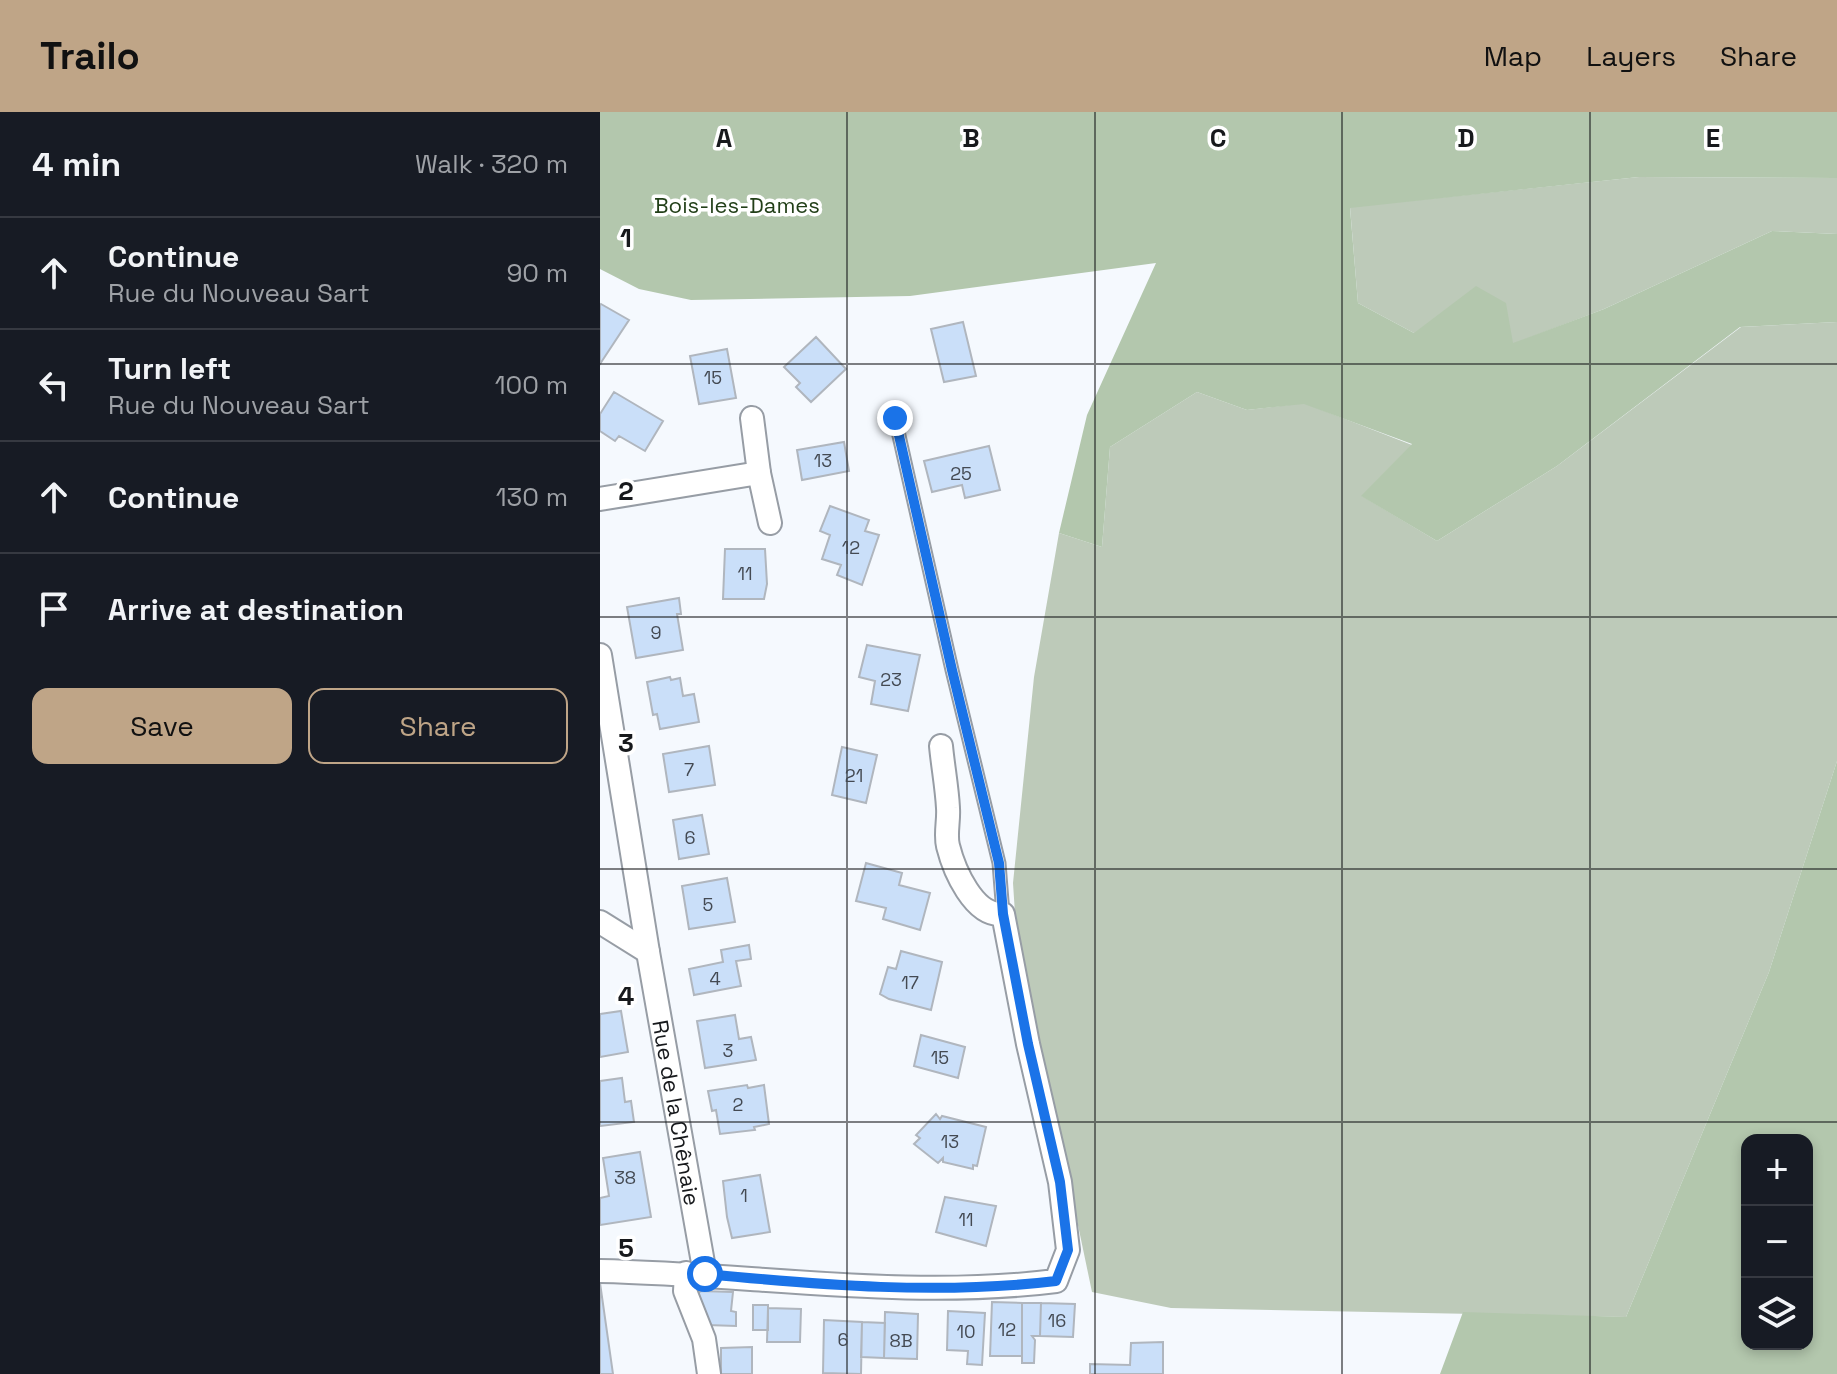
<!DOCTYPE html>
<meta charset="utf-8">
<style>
:root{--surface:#171b24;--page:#242831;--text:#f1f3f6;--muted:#9ea1a6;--line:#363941;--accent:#bfa587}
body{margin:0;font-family:"Space Grotesk",sans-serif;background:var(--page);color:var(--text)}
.controls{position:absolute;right:24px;bottom:24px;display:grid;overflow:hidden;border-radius:16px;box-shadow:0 4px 12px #0003}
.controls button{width:72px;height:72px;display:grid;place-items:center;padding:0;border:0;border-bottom:2px solid var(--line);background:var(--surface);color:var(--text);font:40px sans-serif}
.stop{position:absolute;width:24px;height:24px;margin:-18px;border:6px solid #1a73e8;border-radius:50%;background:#fff}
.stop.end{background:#1a73e8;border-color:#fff;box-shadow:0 2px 8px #0008}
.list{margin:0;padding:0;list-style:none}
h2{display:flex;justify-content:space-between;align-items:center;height:104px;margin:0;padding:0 32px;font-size:34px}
h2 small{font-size:26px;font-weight:400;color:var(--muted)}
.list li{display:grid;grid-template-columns:52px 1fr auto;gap:24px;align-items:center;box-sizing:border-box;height:112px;padding:0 32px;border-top:2px solid var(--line)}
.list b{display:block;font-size:30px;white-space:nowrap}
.list p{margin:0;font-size:26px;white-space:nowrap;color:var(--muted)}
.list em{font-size:26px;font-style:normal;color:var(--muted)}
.actions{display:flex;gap:16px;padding:24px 32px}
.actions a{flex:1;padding:18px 0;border:2px solid var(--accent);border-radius:16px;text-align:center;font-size:28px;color:var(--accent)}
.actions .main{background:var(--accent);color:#111}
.icon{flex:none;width:44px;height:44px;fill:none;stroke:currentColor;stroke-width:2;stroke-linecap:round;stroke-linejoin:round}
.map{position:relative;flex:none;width:1237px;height:1262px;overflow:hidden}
header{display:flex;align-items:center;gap:48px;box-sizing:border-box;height:112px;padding:0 40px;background:var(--accent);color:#111}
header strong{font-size:38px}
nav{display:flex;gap:44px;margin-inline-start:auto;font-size:28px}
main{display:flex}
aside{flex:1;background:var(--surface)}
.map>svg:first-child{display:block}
.green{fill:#bdcab9}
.forest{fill:#b3c7ad;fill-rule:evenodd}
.building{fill:#cadff9;stroke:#b0b6be;stroke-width:2}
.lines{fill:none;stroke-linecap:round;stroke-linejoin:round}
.lane-casing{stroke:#979da5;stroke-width:15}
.street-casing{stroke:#979da5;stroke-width:26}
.lane{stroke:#fff;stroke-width:11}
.street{stroke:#fff;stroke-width:22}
.route{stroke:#1a73e8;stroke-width:10}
.grid{fill:none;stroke:#17191c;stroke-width:2;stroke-opacity:0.55}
.labels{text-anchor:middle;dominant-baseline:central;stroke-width:7;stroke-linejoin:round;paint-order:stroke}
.number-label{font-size:18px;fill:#444a53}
.park-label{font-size:22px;fill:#223f18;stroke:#fff}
.street-label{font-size:22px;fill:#17191c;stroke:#fff}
.grid-label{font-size:26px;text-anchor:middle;font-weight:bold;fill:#17191c;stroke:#fff;stroke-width:7;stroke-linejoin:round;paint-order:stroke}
</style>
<header>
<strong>Trailo</strong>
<nav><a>Map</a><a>Layers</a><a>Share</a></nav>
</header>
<main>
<aside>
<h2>4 min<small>Walk · 320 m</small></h2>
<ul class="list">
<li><svg class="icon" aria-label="ahead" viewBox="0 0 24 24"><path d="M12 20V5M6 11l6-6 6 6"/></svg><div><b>Continue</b><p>Rue du Nouveau Sart</p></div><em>90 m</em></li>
<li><svg class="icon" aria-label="left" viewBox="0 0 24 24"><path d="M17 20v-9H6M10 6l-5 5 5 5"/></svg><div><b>Turn left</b><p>Rue du Nouveau Sart</p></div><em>100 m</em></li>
<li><svg class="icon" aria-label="ahead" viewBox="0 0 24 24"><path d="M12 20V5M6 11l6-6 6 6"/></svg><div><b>Continue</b></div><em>130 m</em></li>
<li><svg class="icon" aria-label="arrive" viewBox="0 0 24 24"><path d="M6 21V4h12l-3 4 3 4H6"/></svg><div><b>Arrive at destination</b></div></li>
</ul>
<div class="actions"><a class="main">Save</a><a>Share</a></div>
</aside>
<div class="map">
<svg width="1237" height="1262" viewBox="0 0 1237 1262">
<rect width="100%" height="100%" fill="#f5f9fe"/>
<path class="green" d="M1039,65L1237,66V122L1172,119L1004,197L913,232L814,221L758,191L750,95Z
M1237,210V649L1169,860L1026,1205L571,1196L492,1180L416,817L413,771L434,565L459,421L502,435L510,335L597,280L647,298L704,291L812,333L762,384L837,429L957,354L1141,215Z"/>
<path class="forest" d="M0,0H1237V66L1039,65L750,96L758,191L814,221L876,174L906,191L913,231L1004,197L1172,119L1237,122V210L1140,215L957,354L837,429L761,384L812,332L704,292L647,298L597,280L510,335L502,435L459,421L487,303L556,151L310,184L91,188L39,177L0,157Z
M1237,649V1262H840L863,1200L1026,1205L1169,860ZM1147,1028H1207V1232H1147Z"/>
<path class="building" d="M1,192L29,208L0,252V193Z
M363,210L376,264L344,270L331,217Z
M216,225L246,257L211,290L196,275L200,271L184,255Z
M127,237L136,286L99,292L90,244Z
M14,280L63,309L45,339L19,324L15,329L0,319V302Z
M244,330L249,359L202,368L197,338Z
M389,334L400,378L365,386L362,373L332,380L324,349Z
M230,394L269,408L265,419L279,423L262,473L237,463L241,453L222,447L230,423L220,419Z
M125,437H165L167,472L164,487H123Z
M79,486L81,502H77L83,538L36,546L27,495Z
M267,533L320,543L308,599L271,592L275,569L259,565Z
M70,565L71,568L80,566L83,584L94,582L99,610L60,617L57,602L53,603L47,570Z
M109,634L115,673L69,680L63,642Z
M242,635L277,643L266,691L232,683Z
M102,703L109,742L79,747L73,708Z
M266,751L302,761L299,773L330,781L320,818L283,807L286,796L256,789Z
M127,766L135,810L89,817L82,774Z
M149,833L151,847L136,849L141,874L94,883L89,857L123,850L121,838Z
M301,839L342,850L331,898L289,887L280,882L288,855L296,857Z
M21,899L28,940L0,945V902Z
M135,903L139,927L151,925L156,948L105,956L97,909Z
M321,923L365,935L358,966L314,954Z
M22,966L25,990L31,989L34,1010L0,1014V969Z
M147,973L148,976L164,973L169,1012L154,1015L155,1018L120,1022L116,998L112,999L108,979Z
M336,1002L340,1007L342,1004L386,1015L377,1054L373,1053V1057L343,1050V1046L338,1051L314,1032L320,1026L316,1023Z
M40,1040L51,1105L0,1113V1086L9,1084L3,1046Z
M160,1063L170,1120L132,1126L127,1105L123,1069Z
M345,1085L396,1094L386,1134L336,1120Z
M0,1171L13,1262H0Z
M101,1179L133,1180L131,1199L136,1200V1214L107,1213L97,1182Z
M392,1190L422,1191V1244H390Z
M422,1191H441L440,1224H432L435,1228L434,1251H422Z
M441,1191L475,1192L473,1225L440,1224Z
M153,1193H168V1218H153Z
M168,1196L201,1197L200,1230H167Z
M348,1199L385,1201L382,1253L367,1252L368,1239L347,1238Z
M285,1200L318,1202L317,1247L284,1246Z
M224,1208L262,1210L261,1262L223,1261Z
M262,1210L285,1211L284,1246L261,1245Z
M563,1230V1262H490V1252L530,1253L531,1231Z
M152,1235V1262H121V1236Z"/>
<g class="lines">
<defs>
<path id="lane" d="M295,306L352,558L399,751L403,802"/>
<g id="street">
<path d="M152,306L159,361L170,411"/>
<path d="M0,387L159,361"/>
<path id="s1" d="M0,543L48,840L105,1162"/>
<path d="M0,810L48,840"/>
<path d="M0,1159C152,1162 305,1188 456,1169L468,1138L460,1070L428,932L403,802C374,805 354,758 348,734C345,722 349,709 348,696C347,676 343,655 341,634"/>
<path d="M86,1161L85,1179L104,1227L109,1262"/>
</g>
</defs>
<use href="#lane" class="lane-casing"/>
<use href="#street" class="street-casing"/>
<use href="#lane" class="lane"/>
<use href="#street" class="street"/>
</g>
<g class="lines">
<path class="route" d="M105,1162C221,1173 340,1183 456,1169L468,1138L460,1070L428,932L403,802L399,751L352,558L295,306"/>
</g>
<path class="grid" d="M247,0V1262M495,0V1262M742,0V1262M990,0V1262M0,252H1237M0,505H1237M0,757H1237M0,1010H1237"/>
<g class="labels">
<g class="number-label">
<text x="113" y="265">15</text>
<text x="223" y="348">13</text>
<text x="361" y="361">25</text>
<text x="251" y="435">12</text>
<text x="145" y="461">11</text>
<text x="56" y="520">9</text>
<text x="291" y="567">23</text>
<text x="89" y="657">7</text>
<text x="254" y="663">21</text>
<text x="90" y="725">6</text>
<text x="108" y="792">5</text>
<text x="115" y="866">4</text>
<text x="310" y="870">17</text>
<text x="128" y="938">3</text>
<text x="340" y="945">15</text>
<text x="138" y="992">2</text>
<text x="350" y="1029">13</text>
<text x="25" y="1065">38</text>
<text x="144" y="1083">1</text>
<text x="366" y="1107">11</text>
<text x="457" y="1208">16</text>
<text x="407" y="1217">12</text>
<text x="366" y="1219">10</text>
<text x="243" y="1227">6</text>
<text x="301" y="1228">8B</text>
</g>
<g class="park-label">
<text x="137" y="93">Bois-les-Dames</text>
</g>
<g class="street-label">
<text stroke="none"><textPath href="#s1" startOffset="464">Rue de la Chênaie</textPath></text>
</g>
</g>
<g class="grid-label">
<text x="124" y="35">A</text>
<text x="371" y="35">B</text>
<text x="618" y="35">C</text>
<text x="866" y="35">D</text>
<text x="1113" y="35">E</text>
<text x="26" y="135">1</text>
<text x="26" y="388">2</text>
<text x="26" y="640">3</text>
<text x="26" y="893">4</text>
<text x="26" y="1145">5</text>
</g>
</svg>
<div class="controls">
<button>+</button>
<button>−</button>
<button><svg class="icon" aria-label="layers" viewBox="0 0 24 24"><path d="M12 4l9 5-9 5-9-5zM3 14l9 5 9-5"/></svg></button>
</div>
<div class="stop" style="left:105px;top:1162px"></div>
<div class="stop end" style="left:295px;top:306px"></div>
</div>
</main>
